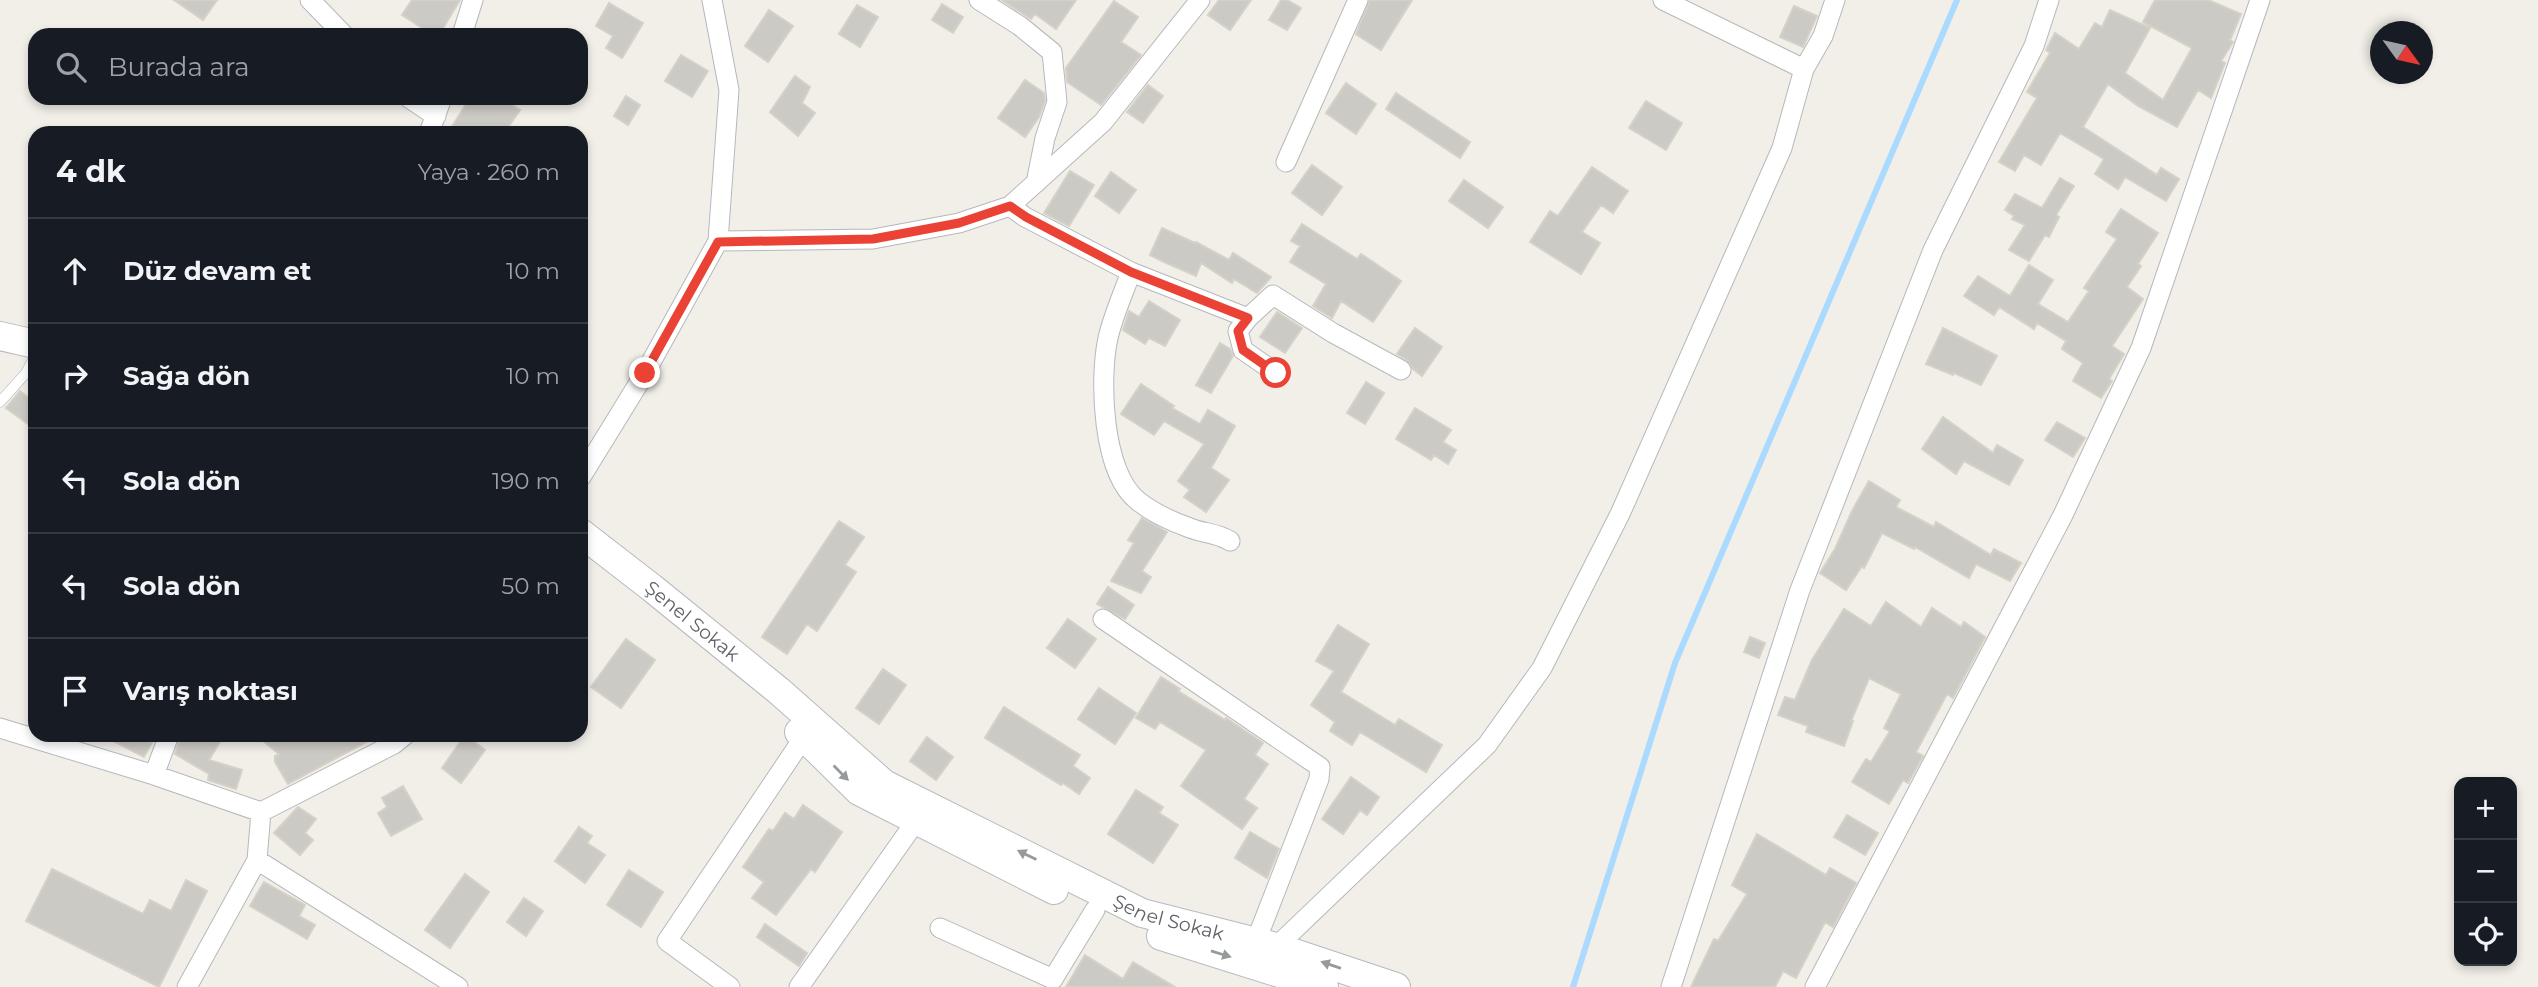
<!DOCTYPE html>
<html lang="tr">
<meta charset="utf-8">
<style>
:root{--surface:#171b24;--page:#20242c;--text:#f1f3f6;--muted:#9ea1a6;--line:#363941}
body{margin:0;font-family:Montserrat,sans-serif;background:var(--page);color:var(--text)}
.controls{position:absolute;right:21px;bottom:21px;display:grid;overflow:hidden;border-radius:14px;box-shadow:0 4px 10px #0003}
.controls button{width:63px;height:63px;display:grid;place-items:center;padding:0;border:0;border-bottom:2px solid var(--line);background:var(--surface);color:var(--text);font:35px sans-serif}
.compass{position:absolute;left:2370px;top:21px;width:63px;height:63px;border-radius:50%;background:var(--surface);box-shadow:0 4px 10px #0003;rotate:123deg}
.stop{position:absolute;width:21px;height:21px;margin:-16px;border:5px solid #ea4335;border-radius:50%;background:#fff}
.stop.end{background:#ea4335;border-color:#fff;box-shadow:0 2px 7px #0008}
.list{margin:0;padding:0;list-style:none}
h2{display:flex;justify-content:space-between;align-items:center;height:91px;margin:0;padding:0 28px;font-size:30px}
h2 small{font-size:23px;font-weight:400;color:var(--muted)}
.list li{display:grid;grid-template-columns:46px 1fr auto;gap:21px;align-items:center;box-sizing:border-box;height:105px;padding:0 28px;border-top:2px solid var(--line)}
.list b{display:block;font-size:26px;white-space:nowrap}
.list em{font-size:23px;font-style:normal;color:var(--muted)}
.icon{flex:none;width:38px;height:38px;fill:none;stroke:currentColor;stroke-width:2;stroke-linecap:round;stroke-linejoin:round}
.map{position:relative;flex:none;width:2538px;height:987px;overflow:hidden}
.search{position:absolute;background:var(--surface);box-shadow:0 4px 10px #0003;left:28px;top:28px;width:560px;height:77px;display:flex;align-items:center;gap:18px;box-sizing:border-box;padding:0 24px;border-radius:21px;color:var(--muted);font-size:26px}
.panel{position:absolute;background:var(--surface);box-shadow:0 4px 10px #0003;left:28px;top:126px;width:560px;height:616px;border-radius:21px}
.map>svg:first-child{display:block}
.lines{fill:none;stroke-linecap:round;stroke-linejoin:round}
.stream{stroke:#aadaff;stroke-width:6}
.building{fill:#cccac5;stroke:#d6d1c6;stroke-width:2}
.lane-casing{stroke:#b5b8bc;stroke-width:11}
.street-casing{stroke:#b5b8bc;stroke-width:21}
.secondary-casing{stroke:#b6babf;stroke-width:30}
.lane{stroke:#fff;stroke-width:10}
.street{stroke:#fff;stroke-width:19}
.secondary{stroke:#fff;stroke-width:28}
.oneway{fill:#979a9d}
.route{stroke:#ea4335;stroke-width:9}
.labels{text-anchor:middle;dominant-baseline:central;stroke-width:5;stroke-linejoin:round;paint-order:stroke}
.street-label{font-size:19px;fill:#5f6368;stroke:#fff}
</style>
<div class="map">
<svg width="2538" height="987" viewBox="0 0 2538 987">
<rect width="100%" height="100%" fill="#f1efe8"/>
<g class="lines">
<path class="stream" d="M1573,987L1675,663L1957,0"/>
</g>
<path class="building" d="M174,0H217L203,20Z
M412,0H460L439,35H433L402,15Z
M1002,0H1076L1056,29L1035,14L1031,19Z
M1219,0H1251L1230,30L1208,15Z
M1281,0H1287L1301,8L1287,30L1269,20Z
M1370,0H1412L1381,50L1356,34Z
M2155,0H2208L2241,14L2230,40L2233,42L2221,61L2225,63L2211,98L2198,90L2177,127L2138,106L2108,84L2083,127L2157,175L2161,168L2179,179L2166,201L2125,177L2118,189L2095,174L2104,159L2060,133L2041,165L2024,155L2015,171L1999,162L2037,98L2027,92L2050,53L2046,50L2055,33L2079,49L2095,23L2102,27L2110,10L2150,28L2125,73L2163,100L2192,48L2143,22Z
M1114,1L1138,17L1121,42L1141,55L1101,105L1067,82L1066,68Z
M609,3L643,23L622,58L606,48L613,36L596,26Z
M942,4L963,17L953,33L932,20Z
M857,5L878,17L860,47L839,34Z
M1794,6L1817,16L1803,47L1780,37Z
M769,10L793,26L768,62L745,46Z
M681,55L708,71L692,97L665,81Z
M795,76L810,87L802,103L815,113L798,136L770,112Z
M1025,80L1044,93L1045,101L1039,117L1025,137L998,118Z
M1346,83L1376,104L1356,134L1326,113Z
M1148,85L1163,96L1143,123L1127,112Z
M1396,93L1470,142L1460,158L1386,109Z
M626,96L640,105L628,125L614,116Z
M470,98H501L520,110L504,133H448Z
M1646,101L1682,123L1666,150L1629,128Z
M1312,165L1342,187L1322,215L1292,193Z
M1592,167L1628,191L1613,213L1601,205L1582,232L1600,243L1581,274L1530,242L1550,211L1558,216Z
M1070,171L1094,185L1069,226L1044,213Z
M1111,172L1136,190L1119,213L1095,196Z
M2060,178L2074,186L2056,215L2059,217L2049,237L2045,235L2029,261L2009,250L2025,225L2012,219L2014,216L2005,210L2015,194L2042,208Z
M1464,180L1503,207L1488,228L1449,201Z
M2121,209L2158,233L2138,264L2141,266L2127,287L2143,299L2112,346L2124,354L2109,379L2112,381L2101,398L2073,381L2083,363L2062,349L2066,341L2037,323L2034,329L1999,307L1994,315L1964,296L1978,276L2010,296L2029,265L2053,280L2038,304L2068,322L2089,291L2084,288L2117,239L2106,232Z
M1302,224L1357,259L1361,254L1401,281L1373,322L1341,301L1332,318L1313,306L1326,284L1290,262L1300,246L1291,241Z
M1162,228L1195,243L1196,242L1229,260L1233,253L1271,277L1257,293L1234,279L1232,283L1201,263L1196,276L1164,262L1150,255Z
M1149,301L1180,320L1165,346L1149,338L1145,344L1123,330L1129,311L1139,317Z
M1277,312L1302,328L1285,353L1260,337Z
M1415,328L1442,347L1422,376L1413,369L1407,360L1397,354Z
M1943,328L1997,356L1981,385L1954,373L1953,375L1926,364Z
M1220,343L1230,349L1233,356L1211,393L1196,385Z
M1366,382L1384,393L1365,424L1347,413Z
M1141,384L1174,406L1172,408L1200,424L1208,410L1235,426L1211,468L1229,480L1206,512L1184,497L1190,490L1178,481L1204,444L1164,421L1154,435L1121,414Z
M20,391L35,403V429L6,408Z
M1415,408L1451,430L1443,442L1456,450L1448,464L1434,455L1431,460L1396,439Z
M1943,417L1993,453L1997,445L2023,460L2009,485L1964,461L1956,474L1922,449Z
M2057,422L2085,438L2073,457L2045,440Z
M1869,481L1900,500L1896,507L1934,527L1936,522L1991,555L1994,549L2021,563L2010,581L1976,564L1969,578L1915,547L1914,549L1882,533L1864,568L1862,566L1846,590L1820,573L1835,549L1852,511Z
M1142,518L1167,532L1142,571L1151,577L1141,593L1111,581L1134,543L1128,540Z
M839,521L864,537L845,565L856,572L817,631L807,624L787,654L762,637Z
M1108,587L1134,605L1125,619L1097,604Z
M1886,602L1921,627L1932,608L1961,627L1964,622L1985,637L1953,698L1947,694L1916,752L1923,756L1908,783L1903,780L1889,804L1852,782L1866,759L1871,762L1890,731L1884,728L1901,694L1869,678L1851,721H1853L1844,746L1806,732L1808,726L1778,715L1785,697L1795,700L1812,660L1844,609L1871,626Z
M1068,619L1096,639L1075,668L1047,648Z
M1338,625L1369,644L1341,692L1395,725L1399,719L1442,745L1426,772L1360,732L1352,745L1330,731L1335,722L1311,705L1334,671L1316,661Z
M1750,637L1765,643L1759,658L1744,652Z
M626,639L655,660L621,708L591,687Z
M883,669L906,685L879,724L856,708Z
M1161,677L1180,689L1178,691L1225,720L1226,718L1263,743L1255,755L1268,764L1244,799L1257,808L1242,829L1181,786L1206,750L1160,722L1155,729L1136,718Z
M1099,688L1136,713L1115,744L1078,719Z
M1004,707L1080,755L1073,766L1090,778L1079,794L1063,783L1061,785L985,738Z
M102,735H156L144,757Z
M181,735H224L209,760L242,770L236,789L208,780L209,774L175,754Z
M256,735H379L288,784L275,762V756L279,754Z
M465,735L485,750L461,783L442,768Z
M927,737L953,757L936,780L910,761Z
M1351,777L1379,797L1367,815L1360,810L1343,834L1322,819Z
M403,786L422,819L391,836L378,813L387,807L382,798Z
M1136,790L1163,807L1159,813L1178,825L1153,863L1108,834Z
M803,805L842,832L815,872L811,869L776,915L752,898L764,882L743,867L769,829L773,831L785,813L794,819Z
M298,807L316,819L305,833L313,840L300,855L274,833Z
M1847,815L1878,833L1865,855L1834,837Z
M579,827L592,836L587,843L605,855L585,883L555,861Z
M1250,832L1279,849L1267,878L1235,858Z
M1757,834L1826,875L1830,868L1856,883L1833,927L1825,922L1796,978L1783,971L1775,987H1691L1714,939L1718,941L1747,894L1732,885Z
M52,869L143,914L150,900L171,911L186,880L207,891L159,987L26,921Z
M629,870L663,892L641,927L607,905Z
M465,874L489,892L450,948L425,930Z
M264,882L305,905L299,916L315,925L307,939L250,906Z
M524,898L543,911L526,936L507,922Z
M765,924L807,953L799,966L757,937Z
M1085,955L1123,979L1133,962L1175,987H1066Z"/>
<g class="lines">
<defs>
<path id="lane" d="M0,402L26,373L35,356"/>
<path id="street" d="M310,0L344,35
M979,0L1020,26L1052,52L1057,102L1045,138L1036,183
M1663,0L1804,69
M462,35L473,0
M409,98L436,116
M429,133L442,98
M1286,162L1358,0
M1010,206L1025,217L1131,272L1248,318
M718,241L873,239L959,223L1010,206L1103,122L1200,0
M1131,272C1123,294 1113,316 1108,338C1099,379 1102,473 1138,501C1152,512 1173,522 1190,528C1205,534 1215,532 1230,541
M1276,373L1243,350L1238,331L1248,318L1273,295L1333,333L1401,370
M581,477L645,373L718,241L729,90L712,0
M1103,619L1320,767L1319,779L1256,941
M0,728L154,775L261,812L394,744L405,735
M154,775L169,735
M257,860L458,987
M940,928L1053,979L1095,910
M1276,947L1487,745L1542,668L1620,514L1782,148L1804,69L1823,36L1835,0
M187,987L257,860L261,812
M730,987L667,941L804,737
M799,987L916,821
M1671,987L1800,590L1933,250L2034,46L2049,0
M1815,987L2063,515L2141,348L2260,0"/>
<g id="secondary">
<path d="M0,336L35,344"/>
<path id="s1" d="M581,533L652,588L779,691L884,784L1142,913L1276,947L1396,987"/>
<path d="M799,732L859,791L1054,890"/>
<path d="M1161,936L1324,987"/>
</g>
</defs>
<use href="#lane" class="lane-casing"/>
<use href="#street" class="street-casing"/>
<use href="#secondary" class="secondary-casing"/>
<use href="#lane" class="lane"/>
<use href="#street" class="street"/>
<use href="#secondary" class="secondary"/>
</g>
<defs><path id="oneway-solid" d="M-6-.8H1V-3.2L6.5 0L1 3.2V.8H-6Z" transform="scale(1.75)"/></defs>
<g class="oneway">
<use href="#oneway-solid" transform="translate(841 773) rotate(45)"/>
<use href="#oneway-solid" transform="translate(1027 855) rotate(-154)"/>
<use href="#oneway-solid" transform="translate(1221 954) rotate(17)"/>
<use href="#oneway-solid" transform="translate(1331 965) rotate(-161)"/>
</g>
<g class="lines">
<path class="route" d="M645,373L718,242L873,239L959,223L1010,206L1026,217L1131,272L1248,318L1238,331L1243,350L1276,373"/>
</g>
<g class="labels">
<g class="street-label">
<text stroke="none"><textPath href="#s1" startOffset="142">Şenel Sokak</textPath></text>
<text stroke="none"><textPath href="#s1" startOffset="709">Şenel Sokak</textPath></text>
</g>
</g>
</svg>
<div class="controls">
<button>+</button>
<button>−</button>
<button><svg class="icon" aria-label="locate" viewBox="0 0 24 24"><circle cx="12" cy="12" r="6"/><path d="M12 2v4M12 18v4M2 12h4M18 12h4"/></svg></button>
</div>
<svg class="compass" viewBox="-18 -18 36 36"><path d="M0-13l5 13h-10z" fill="#e53935"/><path d="M0 13l5-13h-10z" fill="#9ea1a6"/></svg>
<div class="stop" style="left:1276px;top:373px"></div>
<div class="stop end" style="left:645px;top:373px"></div>
<div class="search"><svg class="icon" aria-label="search" viewBox="0 0 24 24"><circle cx="10" cy="10" r="6"/><path d="M15 15l6 6"/></svg>Burada ara</div>
<section class="panel">
<h2>4 dk<small>Yaya · 260 m</small></h2>
<ul class="list">
<li><svg class="icon" aria-label="ahead" viewBox="0 0 24 24"><path d="M12 20V5M6 11l6-6 6 6"/></svg><div><b>Düz devam et</b></div><em>10 m</em></li>
<li><svg class="icon" aria-label="right" viewBox="0 0 24 24"><path d="M7 20v-9h11M14 6l5 5-5 5"/></svg><div><b>Sağa dön</b></div><em>10 m</em></li>
<li><svg class="icon" aria-label="left" viewBox="0 0 24 24"><path d="M17 20v-9H6M10 6l-5 5 5 5"/></svg><div><b>Sola dön</b></div><em>190 m</em></li>
<li><svg class="icon" aria-label="left" viewBox="0 0 24 24"><path d="M17 20v-9H6M10 6l-5 5 5 5"/></svg><div><b>Sola dön</b></div><em>50 m</em></li>
<li><svg class="icon" aria-label="arrive" viewBox="0 0 24 24"><path d="M6 21V4h12l-3 4 3 4H6"/></svg><div><b>Varış noktası</b></div></li>
</ul>
</section>
</div>
